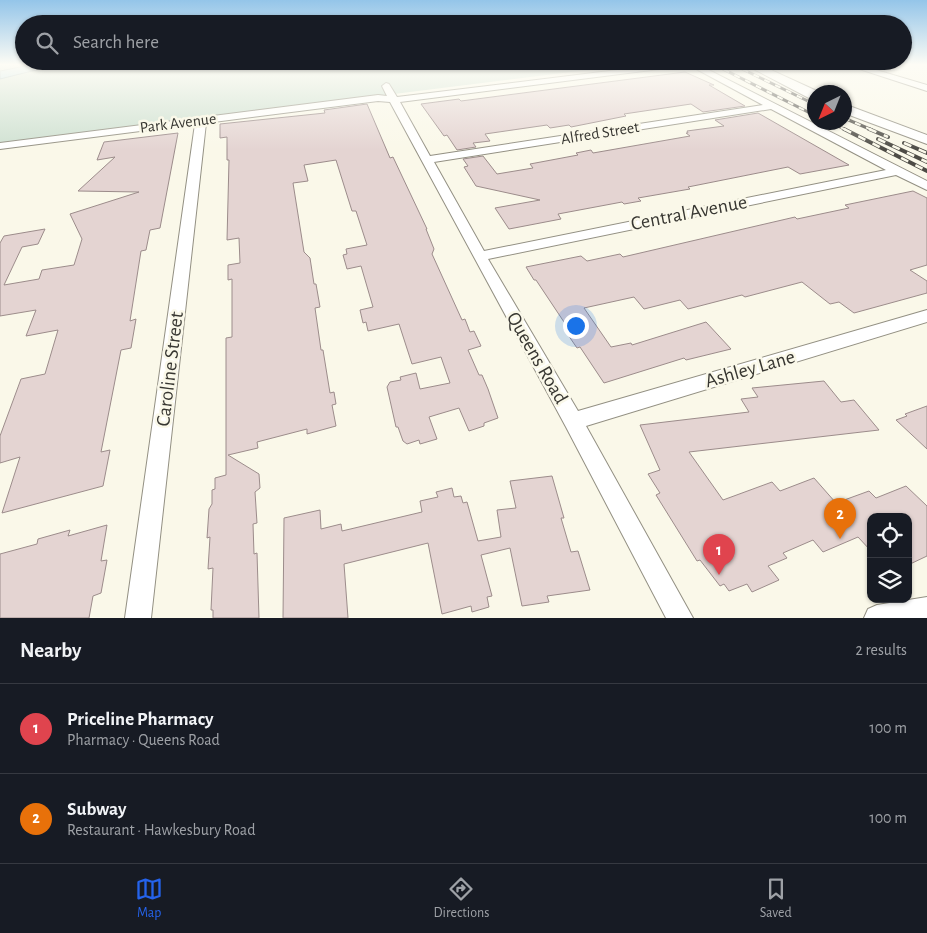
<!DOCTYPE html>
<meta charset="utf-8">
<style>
:root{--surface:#171b24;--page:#20242c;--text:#f1f3f6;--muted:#9ea1a6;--line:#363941;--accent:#2563eb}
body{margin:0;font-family:"Alegreya Sans",sans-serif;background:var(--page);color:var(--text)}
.controls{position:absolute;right:15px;bottom:15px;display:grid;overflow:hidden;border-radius:10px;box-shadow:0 1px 4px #0004}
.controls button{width:45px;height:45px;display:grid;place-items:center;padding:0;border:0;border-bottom:1px solid var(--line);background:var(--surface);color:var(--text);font:25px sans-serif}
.compass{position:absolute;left:807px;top:85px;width:45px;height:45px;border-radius:50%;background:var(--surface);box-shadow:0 1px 4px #0004;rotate:223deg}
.you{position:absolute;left:575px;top:325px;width:18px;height:18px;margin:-12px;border:4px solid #fff;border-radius:50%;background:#1a73e8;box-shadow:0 0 0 8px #1a73e833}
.badge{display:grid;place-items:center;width:32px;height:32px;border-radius:50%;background:var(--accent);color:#fff;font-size:16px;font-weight:700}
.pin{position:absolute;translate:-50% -41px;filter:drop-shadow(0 1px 2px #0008)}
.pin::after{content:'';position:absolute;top:26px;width:18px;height:15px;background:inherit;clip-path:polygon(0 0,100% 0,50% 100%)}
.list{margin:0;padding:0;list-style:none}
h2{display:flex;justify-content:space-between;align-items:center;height:65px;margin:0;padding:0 20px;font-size:21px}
h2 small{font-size:16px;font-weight:400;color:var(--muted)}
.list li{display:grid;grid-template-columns:32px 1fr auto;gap:15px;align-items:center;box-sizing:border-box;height:90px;padding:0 20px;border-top:1px solid var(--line)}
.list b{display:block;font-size:19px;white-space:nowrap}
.list p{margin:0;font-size:16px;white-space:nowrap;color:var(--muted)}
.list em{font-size:16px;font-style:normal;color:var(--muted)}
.icon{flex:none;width:28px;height:28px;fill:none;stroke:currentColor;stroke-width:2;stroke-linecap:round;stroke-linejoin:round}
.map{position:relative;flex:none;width:927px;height:618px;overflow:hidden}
.search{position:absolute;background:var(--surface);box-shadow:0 1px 4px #0004;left:15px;right:15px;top:15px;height:55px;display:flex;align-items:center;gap:12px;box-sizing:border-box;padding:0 18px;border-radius:28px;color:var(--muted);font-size:19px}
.sheet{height:245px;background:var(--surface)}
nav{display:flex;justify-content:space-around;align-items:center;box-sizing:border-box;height:70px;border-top:1px solid var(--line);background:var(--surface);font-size:14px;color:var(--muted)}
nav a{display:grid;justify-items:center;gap:2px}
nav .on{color:var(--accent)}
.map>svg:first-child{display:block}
.green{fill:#cfe1d2}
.water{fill:#b6deeb;stroke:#90acb3}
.building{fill:#e4d4d2;stroke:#9c8c8b}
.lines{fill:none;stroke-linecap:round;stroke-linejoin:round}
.street-casing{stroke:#939083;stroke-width:2}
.secondary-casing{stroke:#939083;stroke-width:2}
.street{fill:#fff;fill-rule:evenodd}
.secondary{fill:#fff;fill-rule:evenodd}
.rail-far1-casing{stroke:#4d4b45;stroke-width:3}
.rail-casing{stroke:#4d4b45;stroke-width:4}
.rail-far1{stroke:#faf8e9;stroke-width:2;stroke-dasharray:6;stroke-linecap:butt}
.rail{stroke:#faf8e9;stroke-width:2.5;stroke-dasharray:8;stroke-linecap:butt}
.labels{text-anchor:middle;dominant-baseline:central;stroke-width:5;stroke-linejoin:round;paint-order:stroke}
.far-street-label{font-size:16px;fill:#373631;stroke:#faf8e9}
.street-label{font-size:20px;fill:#373631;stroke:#faf8e9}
</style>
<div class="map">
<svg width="927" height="618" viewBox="0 0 927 618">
<rect width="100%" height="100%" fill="#faf8e9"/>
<path class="green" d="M0,64H678L579,71L0,143Z"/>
<path class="water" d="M35,64H60L0,79V71Z"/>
<path class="building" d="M685,72L714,85H709L745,106L703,112L691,104L624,114L626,116L571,127L569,125L550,128L547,125L485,134L490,141L473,143L476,147L457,150L447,135L444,136L421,104L459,99L461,101Z
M367,104L390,158L393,157L427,229H426L434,249L432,254L462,320L465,319L470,332L474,331L481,346L468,350L479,375H482L488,389L498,418L484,423V426L469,431L459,408L429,417L437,439L420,444L419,440L407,444L403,441L398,427H396L387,387L390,382L401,380L400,377L416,373L420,389L450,383L441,357L412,364L399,324L368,331L366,322L363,323L360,310L373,307L361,266L347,269L343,255L347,254L346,249L367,245L356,211H352L336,160L304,165L308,181L293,183L304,252L310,258L314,284H316L320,307L315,308L321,350H323L330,393L334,392L336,404L332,405L336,426L307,434V429L257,442L258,448L228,455L259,474L260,488L255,492L257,523L253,524L254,554L257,553L259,618H213V610H211L213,568L208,569L210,537L207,538L209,509L212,504V490L215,489V478L226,475V338L232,337V279L228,280V265L240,263L239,238L227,240L229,160H227V137L220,138V124L325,113L324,110Z
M758,113L849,165L800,174L788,167L688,187L690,189L638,198L641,201L624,204L622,202L558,214L561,219L509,229L495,208L540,200L476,186L464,167L468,166L463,159L483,156L497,174L533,168L530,164L578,155L576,153L591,150L593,153L690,136L686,133H688L687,131L724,126L715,120Z
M178,133L160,228L150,230L146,250L141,251L130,321L136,319L131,348L121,350L101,452L110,450L103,486L2,513L20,457L0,463V436L21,379L45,374L58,330L26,336L36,310L0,316V243L4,236L45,229L38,244L22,247L4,285L39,279L42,270L74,265L82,239L70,214L139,192L78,191L115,157L97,160L104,142Z
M913,191L927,198V265L910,270L927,281V293L854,313L839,302L830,304L802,282L745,297L742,295L688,309L680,300L644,309L634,297L584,308L611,347L631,343L632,345L706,322L731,349L686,360L684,358L604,383L580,347L577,348L564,329L568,328L536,280H534L526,267L581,256L587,261L620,254L623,257L795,217L797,219L849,208L845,205Z
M824,381L841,402L854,400L879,430L689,452L723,500L772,482L780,491L814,478L836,503L869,491L876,498L906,486L927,506V556L908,565V517H871V551L858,537L823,552L813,540L783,553L787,558L768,566L779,580L752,592L747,584L729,591L724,584L720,586L700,560L697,561L656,495L660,493L648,474L660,470L640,425L749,412L741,399L758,397L752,388Z
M927,406V449L896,420L907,416L905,414Z
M552,476L564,518H561L571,552L578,551L590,590L547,596L549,602L522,606L510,548L481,555L492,596L487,597L489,607L472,612L471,606L442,614L428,543L344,564L348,618H283L284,518L320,510L321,529L341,524L342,531L422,512L420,501L438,497L436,492L452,488L454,497L461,496L463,503L467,502L478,541L501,537L497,510L516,508L510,481Z
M107,525L101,561L107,560L101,593L93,596L89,618H0V554L37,544L38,539L70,530L68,536Z"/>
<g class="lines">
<defs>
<path id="street" d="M666,64H697L927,181V190L896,175L488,259L578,411L927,310V322L586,426L693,618H666L566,427L390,102L378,101L206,123L151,618H125L195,124L0,149V143L378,95L387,96L382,86L386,83L389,84L397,97ZM687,64L763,105L430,156L400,102L683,66ZM771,109L886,170L484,251L434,162Z
M844,64H856L927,85V91Z
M927,597V618H864L868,609L877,605Z"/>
<path id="secondary" d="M744,64H758L819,92H814V99L809,98Z
M844,104L927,135V144L844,113Z"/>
</defs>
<use href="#street" class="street-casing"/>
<use href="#secondary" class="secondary-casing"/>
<use href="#street" class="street"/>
<use href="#secondary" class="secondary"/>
<defs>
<path id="rail-far1" d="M713,64L814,115
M732,64L814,104
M844,118L872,130
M830,122L846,130"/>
<path id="rail" d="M844,129L927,171
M869,129L888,137
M878,139L927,162
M904,143L927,153"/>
</defs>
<use href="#rail-far1" class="rail-far1-casing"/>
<use href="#rail" class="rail-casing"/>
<use href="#rail-far1" class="rail-far1"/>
<use href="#rail" class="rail"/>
</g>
<linearGradient id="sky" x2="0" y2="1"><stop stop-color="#94c5e9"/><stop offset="0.43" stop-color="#fdfcf5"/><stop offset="1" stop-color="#fdfcf5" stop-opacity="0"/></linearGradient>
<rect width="927" height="150" fill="url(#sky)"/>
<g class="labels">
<g class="far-street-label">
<text transform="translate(178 123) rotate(-7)">Park Avenue</text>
<text transform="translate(600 133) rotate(-9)">Alfred Street</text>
</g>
<g class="street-label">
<text transform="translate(689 213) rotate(-11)">Central Avenue</text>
<text transform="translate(537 358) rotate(60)">Queens Road</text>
<text transform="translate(170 369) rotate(-83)">Caroline Street</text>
<text transform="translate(750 369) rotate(-16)">Ashley Lane</text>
</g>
</g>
</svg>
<div class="controls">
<button><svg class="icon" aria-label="locate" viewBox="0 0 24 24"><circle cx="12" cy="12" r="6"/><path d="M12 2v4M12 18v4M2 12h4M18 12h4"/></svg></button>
<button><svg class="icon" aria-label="layers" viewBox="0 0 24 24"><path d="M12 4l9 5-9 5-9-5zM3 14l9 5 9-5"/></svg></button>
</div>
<svg class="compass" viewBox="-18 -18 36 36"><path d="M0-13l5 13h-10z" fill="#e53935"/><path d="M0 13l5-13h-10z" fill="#9ea1a6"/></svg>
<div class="you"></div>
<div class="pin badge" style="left:719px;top:575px;background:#e0444e">1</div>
<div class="pin badge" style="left:840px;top:539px;background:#e8710a">2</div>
<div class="search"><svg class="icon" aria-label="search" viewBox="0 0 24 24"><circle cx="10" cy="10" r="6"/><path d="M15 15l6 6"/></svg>Search here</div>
</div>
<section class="sheet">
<h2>Nearby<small>2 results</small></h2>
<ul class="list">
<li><span class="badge" style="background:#e0444e">1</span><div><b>Priceline Pharmacy</b><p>Pharmacy · Queens Road</p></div><em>100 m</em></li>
<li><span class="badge" style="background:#e8710a">2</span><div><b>Subway</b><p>Restaurant · Hawkesbury Road</p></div><em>100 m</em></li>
</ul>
</section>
<nav>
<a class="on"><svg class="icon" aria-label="map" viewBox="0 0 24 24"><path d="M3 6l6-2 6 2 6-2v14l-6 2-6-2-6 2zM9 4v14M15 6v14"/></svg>Map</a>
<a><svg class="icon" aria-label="directions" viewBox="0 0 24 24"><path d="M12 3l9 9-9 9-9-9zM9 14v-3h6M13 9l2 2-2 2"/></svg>Directions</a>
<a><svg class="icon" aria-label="saved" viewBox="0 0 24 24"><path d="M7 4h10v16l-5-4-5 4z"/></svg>Saved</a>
</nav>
